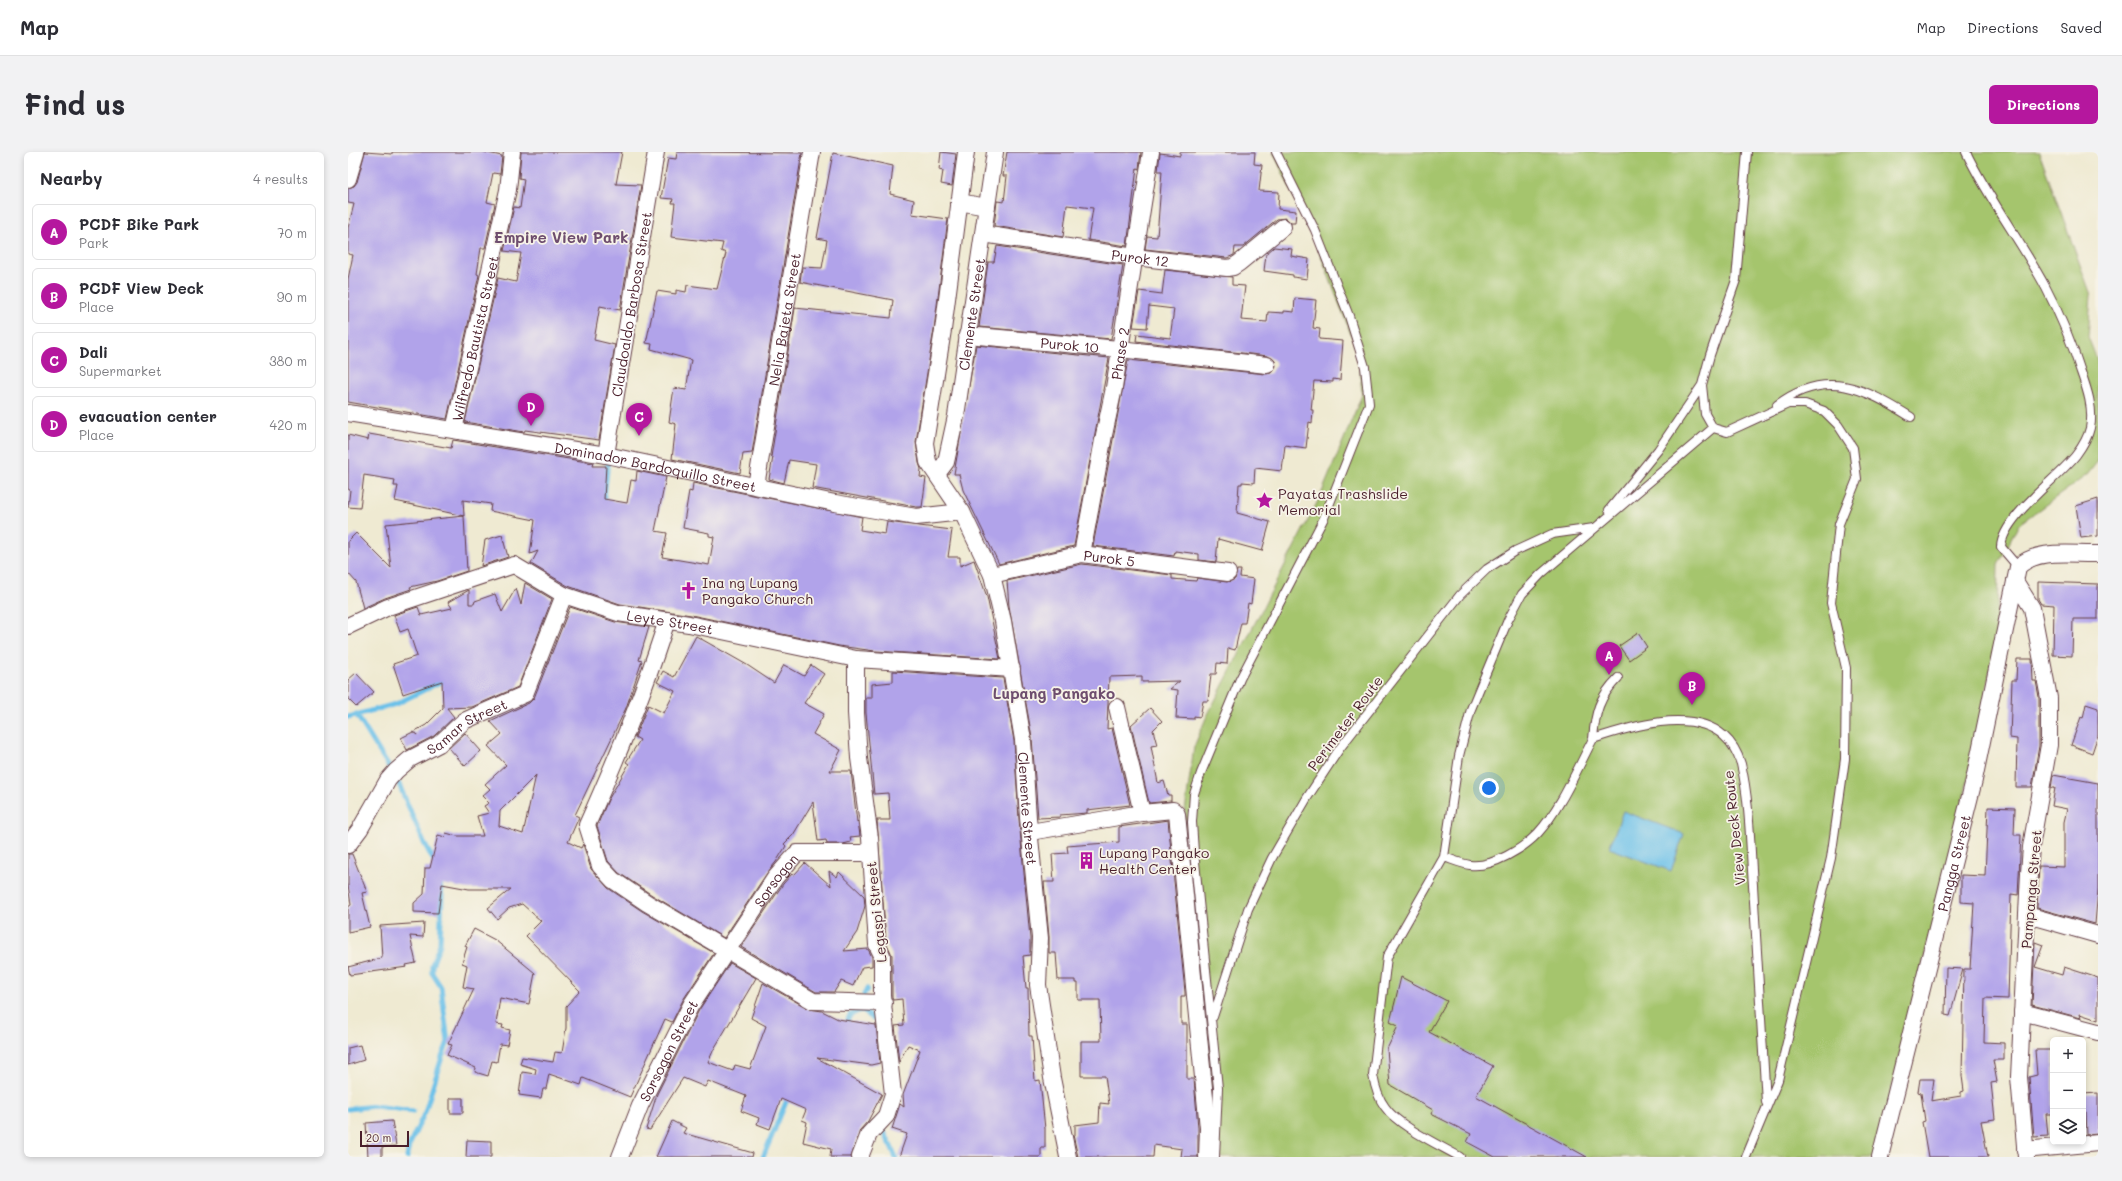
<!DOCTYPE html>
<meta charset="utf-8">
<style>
:root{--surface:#fff;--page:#f2f2f3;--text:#2b2b33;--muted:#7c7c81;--line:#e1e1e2;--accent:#b5179e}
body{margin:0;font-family:Mali,sans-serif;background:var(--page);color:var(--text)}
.controls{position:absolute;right:12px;bottom:12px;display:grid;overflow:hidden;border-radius:6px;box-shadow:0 2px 6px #0003}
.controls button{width:36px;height:36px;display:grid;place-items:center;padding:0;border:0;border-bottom:1px solid var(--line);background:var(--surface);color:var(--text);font:20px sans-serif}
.scale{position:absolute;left:12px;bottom:10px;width:49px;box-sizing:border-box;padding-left:4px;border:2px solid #4a1f2b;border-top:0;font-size:11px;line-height:14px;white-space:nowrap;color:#4a1f2b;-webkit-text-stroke:3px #f7f3e8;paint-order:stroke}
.you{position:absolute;left:1141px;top:636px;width:14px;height:14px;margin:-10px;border:3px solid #fff;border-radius:50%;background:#1a73e8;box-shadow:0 0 0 6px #1a73e833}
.badge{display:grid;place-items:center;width:26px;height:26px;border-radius:50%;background:var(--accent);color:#fff;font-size:13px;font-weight:700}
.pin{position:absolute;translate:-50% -33px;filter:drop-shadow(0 1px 2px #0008)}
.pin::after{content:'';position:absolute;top:21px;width:14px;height:12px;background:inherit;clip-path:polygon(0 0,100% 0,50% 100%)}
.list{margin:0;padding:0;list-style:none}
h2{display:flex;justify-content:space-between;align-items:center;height:52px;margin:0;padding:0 16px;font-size:17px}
h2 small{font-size:13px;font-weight:400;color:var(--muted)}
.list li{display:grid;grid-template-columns:26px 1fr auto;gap:12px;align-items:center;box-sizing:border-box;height:56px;margin:0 8px 8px;padding:0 8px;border:1px solid var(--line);border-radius:6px}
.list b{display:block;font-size:15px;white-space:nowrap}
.list p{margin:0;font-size:13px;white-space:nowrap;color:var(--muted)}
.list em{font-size:13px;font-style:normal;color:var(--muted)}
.icon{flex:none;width:22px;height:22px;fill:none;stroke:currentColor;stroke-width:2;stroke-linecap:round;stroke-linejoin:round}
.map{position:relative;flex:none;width:1750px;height:1005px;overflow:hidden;border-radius:6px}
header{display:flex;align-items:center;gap:24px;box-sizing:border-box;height:56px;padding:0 20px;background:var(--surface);border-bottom:1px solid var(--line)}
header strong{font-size:19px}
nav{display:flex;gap:22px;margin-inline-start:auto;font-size:14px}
.intro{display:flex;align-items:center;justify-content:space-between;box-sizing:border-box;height:96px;padding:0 24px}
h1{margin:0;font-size:28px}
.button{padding:10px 18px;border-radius:6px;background:var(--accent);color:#fff;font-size:14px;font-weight:700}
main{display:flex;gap:24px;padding:0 24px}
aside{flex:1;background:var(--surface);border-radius:6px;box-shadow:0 2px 6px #0003}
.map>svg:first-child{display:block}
.green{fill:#a5c56d;stroke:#78724c}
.water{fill:#6cc1e9;stroke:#5b708a}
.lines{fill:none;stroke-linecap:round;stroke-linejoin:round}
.stream{stroke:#6cc1e9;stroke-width:5}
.building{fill:#b1a3ea;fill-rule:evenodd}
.service-casing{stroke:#633d44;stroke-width:10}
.minor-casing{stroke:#633d44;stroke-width:18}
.service{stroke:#fff;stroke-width:8}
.minor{stroke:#fff;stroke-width:16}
.labels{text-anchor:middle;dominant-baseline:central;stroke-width:3.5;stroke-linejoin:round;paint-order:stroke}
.street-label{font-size:14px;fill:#4a1f2b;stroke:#f7f3e8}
.poi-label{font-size:14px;fill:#4a1f2b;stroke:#f7f3e8;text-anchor:start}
.neighbourhood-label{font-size:15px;font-weight:bold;fill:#6e4d6e;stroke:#f7f3e8}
</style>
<header>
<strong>Map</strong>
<nav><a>Map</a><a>Directions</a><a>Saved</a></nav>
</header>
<div class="intro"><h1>Find us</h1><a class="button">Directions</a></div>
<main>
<aside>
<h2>Nearby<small>4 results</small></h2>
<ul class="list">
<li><span class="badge">A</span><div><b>PCDF Bike Park</b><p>Park</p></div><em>70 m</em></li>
<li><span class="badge">B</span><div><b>PCDF View Deck</b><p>Place</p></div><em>90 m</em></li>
<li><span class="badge">C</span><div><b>Dali</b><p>Supermarket</p></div><em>380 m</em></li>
<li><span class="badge">D</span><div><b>evacuation center</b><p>Place</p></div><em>420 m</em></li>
</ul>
</aside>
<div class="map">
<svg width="1750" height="1005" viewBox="0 0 1750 1005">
<rect width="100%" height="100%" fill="#f7f3e8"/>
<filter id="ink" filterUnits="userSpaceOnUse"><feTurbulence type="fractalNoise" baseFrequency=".025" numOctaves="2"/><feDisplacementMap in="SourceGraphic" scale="8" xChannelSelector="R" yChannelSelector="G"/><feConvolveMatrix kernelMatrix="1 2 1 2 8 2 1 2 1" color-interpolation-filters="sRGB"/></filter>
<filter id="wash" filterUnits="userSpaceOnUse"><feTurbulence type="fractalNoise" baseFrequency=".012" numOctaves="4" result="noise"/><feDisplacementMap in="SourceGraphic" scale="16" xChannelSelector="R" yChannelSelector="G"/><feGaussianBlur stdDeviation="0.9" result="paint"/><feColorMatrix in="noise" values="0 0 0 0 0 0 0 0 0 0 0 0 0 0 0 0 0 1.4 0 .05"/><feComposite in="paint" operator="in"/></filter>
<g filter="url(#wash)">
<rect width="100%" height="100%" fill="#efead2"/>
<path class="green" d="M925,0H1691L1743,143L1740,185L1750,210V309L1739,323L1671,372L1650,413L1649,479L1628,595L1527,1005H862L843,761L837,659L846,595L858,566L972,345L1014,243L1012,217L1005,188L969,93Z"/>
<path class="water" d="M1275,659L1336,682L1323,719L1261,696Z"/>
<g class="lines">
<path class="stream" d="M256,346L260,309
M8,562L41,615
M0,565L48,552L92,530L100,529
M50,630L76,691L87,711
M516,842L519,837
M497,874L502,863L513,858L532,871V874
M0,957L27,954L65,959
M533,973L548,1005
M59,1005L61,994L77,960L94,905L100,890L93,835L84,821V813L92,792L94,744L92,732
M415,1005L441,943"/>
</g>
<g id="blocks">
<path class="building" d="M17,0L44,2V0H135L154,4L152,22L145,21L139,50L147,52L137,96H133L129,122L131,123L99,267L0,250V127L5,103L0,102V76L6,52L0,51V36L6,34L9,30Z
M173,0H274L268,32L293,33L272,158L252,154L246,188L267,193L251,288L177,278L176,280L117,270L150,126L168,130L173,101L156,99L166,55L172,56L176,27L171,26Z
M329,0L454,1L404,301L395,302L392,321L324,307L328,272L321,270L326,236L338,238L343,208L303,197L304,192L298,191L309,139L328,142V138L338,140L339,133L369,137L378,101L373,99L375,91L323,85L327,51H324L325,47L313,46L320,6L328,7Z
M593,0L608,2L604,34L593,32L595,19L591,18Z
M659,0H793L791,17L789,16L779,94L740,88L745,56L719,53L715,85L646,74L649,49L656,50L659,24H655Z
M832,0H907L906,12L914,13L911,39L931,40L930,57L948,59L947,71H943L938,66L929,67L895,95H887L886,103L879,106L797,97L799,84L809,85L814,19H810L812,1L832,4Z
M485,1L545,14L542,42L566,48L564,62L600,67L586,177L568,290L571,311L573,317L572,325L578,326L574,355H568L464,336L468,312L441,308L436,331L421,327L425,305H423L447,156L543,166L545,148L452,130L454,115L474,116L479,88L469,86Z
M649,94L775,113L763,187L631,175L640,110H646Z
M926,95L944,97L943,104L961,107L959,127L945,125V123L916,119L918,102Z
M817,118L884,125V133L897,134L893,168L919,170L920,160L936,161V159L946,160L947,146L968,148L965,176L972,177L971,187L995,189L992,228L985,227V230L966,229L963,258H965L964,271L961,270L958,296L937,293L934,319L907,316L906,331L894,330V332H891L889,361L922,370L914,399L870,387L868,410L851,408V402L827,399L826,404L745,394L780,208L918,222L923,221L928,214L927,209L920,204L788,189L789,182L822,186L826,157L801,154L799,176L785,175L791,139L814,142Z
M628,193L761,206L726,394L651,412L615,338L611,322H606Z
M21,282L103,296L105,288L245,311L244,314H258L256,347L279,351L283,328L288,329L289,319L318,325L307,379L319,381L314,405L361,413L366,385L361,384V381L335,376L341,339L344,340L345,331L514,365L512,378L537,382L539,370L604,378L600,405H612V414L626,408L639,445L652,507L527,499L491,494L343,463L272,452L220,434L183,412L190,399L182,402L187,368L142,359L143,352L115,348L116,364L47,349L50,334H46L47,328L16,323L12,356L0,355L2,338L0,337V283L20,288Z
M1750,347V384L1733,386L1728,354Z
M116,364L119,419L89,429L62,435L63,437L37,446L15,456L8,430L0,421V389L8,381L43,416L38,372Z
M154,383L160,405L133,414L137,388Z
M734,412L824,423V427L848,429L849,426L879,430L887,427L889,418H893L892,425L906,427L903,452L900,451L897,471H893L887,498L880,496L879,512L869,511L868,522H863L860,549H855L852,565L846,564V567L828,566L830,538L822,537L832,529L794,530V524L761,525L759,577L764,576L782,653L739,658V661L712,663V665L690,666L684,586L661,454L659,429Z
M1690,430L1750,432V467H1725L1724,504L1705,503L1706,453L1693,452L1690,447Z
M177,431L204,447L170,535L124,555L99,556L106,565L86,584L59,598L53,586L65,580L69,583L67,579L78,573L95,556L94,529L55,542L45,512L69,504L60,477L52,480L46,463L70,455L73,463L104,456L100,450L121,438V452H126L127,449L147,442L154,460L168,436L173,453Z
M222,455L267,470L301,475L291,508L294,509L278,556L227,663L231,665L220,690L233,696L235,692L243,717L260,736L294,759L366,801L335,848L324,870L317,867L282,945L235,926L233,933L201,922L198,937H195L193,946L171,943L174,920L187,922L188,917L172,912L174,905L205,910L207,900L214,901L218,876V854L232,839L178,784L193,769L174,752L161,756L149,767L140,756L163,737H121L94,732L90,761L66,760V751L76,742L77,716H82L90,683L97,685L98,681L109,684H135L129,664L141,661L136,654L141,651L134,644L142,637L137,632L158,613L140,594L154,582L142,569L181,551L186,546ZM188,623L175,682L151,674L152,659Z
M1290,481L1299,495L1281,508L1271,494Z
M348,484L399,513L426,531L436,513L456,524L463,513L476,522L456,551L476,562L465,582L493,598L482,619H503L509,670L510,669L512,684L502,685L503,690L495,692H479L478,688L470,689L465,650L445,683L436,692L438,694L428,710L419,721L376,786L304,743L271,721L260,709L249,674L260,648L281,612L278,610L292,588L287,585L300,553L316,561L327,539L309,530L315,519L326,525Z
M1669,507H1684L1685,529H1688L1691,545V594L1684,635H1668L1669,587L1662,586L1664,528H1668Z
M545,519L655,526L666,589L671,667L682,786V803L675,804L678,836H680L681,884H684L687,929L692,928L697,977V996H693V1005H551L559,982L544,977L552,952L556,955L555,943L572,898L560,893L551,910L547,874L556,873L554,847L545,848L544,846V803L538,790L529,668H542L540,641L526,642L518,561V546H524V532L545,530Z
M8,521L26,540L8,555L0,547V528Z
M1738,552L1750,556V583L1744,601L1723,593L1733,565L1735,566Z
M802,556L814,569L805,578L809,593L803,594L810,631L816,629L820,643H823V649L801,651L783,573Z
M117,581L133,599L117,614L101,596Z
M1705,623L1750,631V737L1747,772L1689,756L1691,714L1716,715V670L1719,657L1704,654L1707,636H1703Z
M1640,655L1667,656L1666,683H1673L1670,743L1663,742L1660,847L1637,846L1636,890L1656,891V908H1645L1649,930L1643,931L1647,967L1633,969L1640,1005H1580L1574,970L1577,969L1573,941L1570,940L1572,927H1586L1583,949L1613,944V940L1616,939L1614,924L1616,817H1622L1626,751L1613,750V723L1637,724Z
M820,668L837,840V844H833V872H839V927H846L850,976V1005H833L834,997L806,993L805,1005H730L725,983H727V973L751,970L752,951L761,952L757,924H733V889H753L752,848H730V831H727V828H710L708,801H701V785L696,730H706L704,702L720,701L719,694L771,690V675Z
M0,702H4L19,740L14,741L22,775L0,780V755L3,753L0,733Z
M457,711L483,734L481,719L489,725L491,720L516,744L517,754L509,780L496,799L520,797L524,805V814L514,815L505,834L493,829L486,840H468L393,795L435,732L444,722L446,723Z
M76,771L75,785L62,784L68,811L58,813L59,815L2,823L0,815L34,806L32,774Z
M126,777L147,788L187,821L181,852L152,846L148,872L155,873L154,876L162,878L159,893L152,892L149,910L144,909L140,924L127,920L128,916L99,903L104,893L100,892L126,837L115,835L119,813L114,811L119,795L117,794Z
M1687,790L1695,793L1687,815L1714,823L1716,815L1750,826V868L1732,862L1733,866L1684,853Z
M382,811L408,826L366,897L360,910L385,919L387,913L402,917L418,874L403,866L415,831L461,857L474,859L490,867L528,873L532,911L523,913L469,906L534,942L520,969L512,978L503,1005H482L483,997L455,990L459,970L454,968L458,958L433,947L422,977L409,972L411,966L393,959L398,944L360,929L357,935L335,926L302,978L298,977L309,942L351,858Z
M1598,816L1615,817L1602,864L1597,863Z
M1053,825L1099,849L1081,880L1145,914L1128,944L1239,1005H1147L1119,990L1123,982L1083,962L1085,958L1042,933L1039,897L1050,874L1042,870Z
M12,893L16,908L0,913V896Z
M1687,898H1705V962H1698L1700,984L1686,985L1681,925L1689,923Z
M1750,941V982L1739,983L1738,960H1735V942Z
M102,946H115V961H102Z
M44,969L48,994L34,995V1005H20L18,971Z
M324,969L338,976L335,981L405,1001L404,1005H308Z
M119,988L143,989V1005H118Z"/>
</g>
</g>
<g filter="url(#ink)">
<use href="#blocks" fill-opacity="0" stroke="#633d44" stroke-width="1"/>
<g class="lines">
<defs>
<path id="service" d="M1618,0C1641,48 1673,89 1698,136C1712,163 1724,191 1733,220C1739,237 1746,257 1742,276C1740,285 1734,295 1728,303C1710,326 1654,366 1653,395L1670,415
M1354,233L1357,262L1365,276L1379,280L1440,252H1457L1476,259L1490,273L1505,296L1509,327L1491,372L1483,451L1498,516L1497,607L1483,706L1430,928L1398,1005
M1429,253C1478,216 1516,236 1563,265
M1261,358L1310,298L1354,233L1362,203L1388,128L1399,0
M1245,587C1247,561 1251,545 1270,526
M1096,705C1105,708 1114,712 1122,713C1144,716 1176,696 1190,681C1213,656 1229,617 1245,587C1281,575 1344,555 1376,584C1384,591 1390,602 1393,612C1402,651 1402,693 1405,733C1410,805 1413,878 1418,950
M865,865L900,757L924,706L959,646L992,596L1112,443L1139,417L1167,399L1204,382L1246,376
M867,1005L870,936L846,700L844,670L846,642L853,621L892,527L976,366L1021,252L1017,215L1001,164L967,78L928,0
M1112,1005C1091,993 1050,974 1037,955C1030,946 1027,935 1025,923L1039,805L1096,705L1111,604L1123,557L1160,468L1174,442L1193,422L1365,276"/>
<g id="minor">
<path id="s1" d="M618,0L595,178L577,291L580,310L614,360L644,423L655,469L675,588L680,666L692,786L690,833L704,926L720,1005"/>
<path d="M0,27L8,0"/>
<path d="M611,50L639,55"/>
<path id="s2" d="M635,82L787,105L879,116L885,115L891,111L935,75"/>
<path id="s3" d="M619,183L771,197L919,213"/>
<path id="s4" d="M0,261L258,303L487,351L568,365L614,360"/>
<path id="s5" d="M106,278L160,38L164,0"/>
<path id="s6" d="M258,303L308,0"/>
<path id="s7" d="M589,322L598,310L608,264L647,0"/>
<path id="s8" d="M408,334L464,0"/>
<path id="s9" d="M734,402L756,283L766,236L803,0"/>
<path id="s10" d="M644,423L734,402L880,421"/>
<path d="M1667,429L1684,456L1701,546V593L1683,695L1681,721L1671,925L1678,1005"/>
<path d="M319,468C297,539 269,606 239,673L252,714L265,728L299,751L465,849L536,851"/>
<path id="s11" d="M0,474L40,455L166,413L216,443L270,461L341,472L508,507L664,517"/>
<path d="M508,507V561L511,606L522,686L529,793L534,803V843L545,942L538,964L521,982L512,1005"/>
<path d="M769,555L794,661"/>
<path d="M682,680L794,661L825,658L829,662L860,976L859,1005"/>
<path id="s12" d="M0,693L12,677L40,628L48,619L62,607L91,592L116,569L177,542L216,443"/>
<path d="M1679,763L1750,783"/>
<path d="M1674,860L1750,880"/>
<path d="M1677,998L1750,991"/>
<path id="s13" d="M272,1005L292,954L343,853L427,726L449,701H522"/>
<path id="s14" d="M1532,1005L1626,628L1670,415C1689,396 1724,403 1750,402"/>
</g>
</defs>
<use href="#service" class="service-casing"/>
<use href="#minor" class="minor-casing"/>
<use href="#service" class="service"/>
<use href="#minor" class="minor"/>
</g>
</g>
<defs>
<symbol id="sight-bare" viewBox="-9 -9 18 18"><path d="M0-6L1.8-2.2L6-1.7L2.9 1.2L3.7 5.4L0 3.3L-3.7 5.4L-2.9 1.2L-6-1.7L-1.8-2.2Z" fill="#b5179e" stroke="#f7f3e8" stroke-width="2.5" paint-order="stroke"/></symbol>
<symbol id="church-bare" viewBox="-9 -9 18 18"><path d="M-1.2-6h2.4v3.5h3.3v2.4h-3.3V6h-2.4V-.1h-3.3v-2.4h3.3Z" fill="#b5179e" stroke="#f7f3e8" stroke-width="2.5" paint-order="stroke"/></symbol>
<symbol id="building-bare" viewBox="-9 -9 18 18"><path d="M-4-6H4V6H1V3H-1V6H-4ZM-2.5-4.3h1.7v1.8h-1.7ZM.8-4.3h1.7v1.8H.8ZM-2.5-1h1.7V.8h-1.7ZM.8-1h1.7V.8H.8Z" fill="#b5179e" stroke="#f7f3e8" stroke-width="2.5" paint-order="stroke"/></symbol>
</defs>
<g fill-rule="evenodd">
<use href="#sight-bare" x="904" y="336" width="25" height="25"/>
<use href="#church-bare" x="328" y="426" width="25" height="25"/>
<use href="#building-bare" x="726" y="696" width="25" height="25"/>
</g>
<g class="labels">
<g class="street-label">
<text stroke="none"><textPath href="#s2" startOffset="159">Purok 12</textPath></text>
<text stroke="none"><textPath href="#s6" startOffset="153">Claudoaldo Barbosa Street</textPath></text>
<text stroke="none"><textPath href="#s7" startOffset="165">Clemente Street</textPath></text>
<text stroke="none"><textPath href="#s8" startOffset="169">Nelia Bajeta Street</textPath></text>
<text stroke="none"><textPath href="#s5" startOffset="94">Wilfredo Bautista Street</textPath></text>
<text stroke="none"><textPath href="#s3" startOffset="103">Purok 10</textPath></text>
<text stroke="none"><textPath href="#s9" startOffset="204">Phase 2</textPath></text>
<text stroke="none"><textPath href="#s4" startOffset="312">Dominador Bardoquillo Street</textPath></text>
<text stroke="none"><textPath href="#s10" startOffset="120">Purok 5</textPath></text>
<text stroke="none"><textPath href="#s11" startOffset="345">Leyte Street</textPath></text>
<text transform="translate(997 571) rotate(-53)">Perimeter Route</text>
<text stroke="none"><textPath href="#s12" startOffset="173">Samar Street</textPath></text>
<text stroke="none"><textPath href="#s1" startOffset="680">Clemente Street</textPath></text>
<text transform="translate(1386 676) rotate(-96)">View Deck Route</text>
<text stroke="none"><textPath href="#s14" startOffset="303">Pangga Street</textPath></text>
<text stroke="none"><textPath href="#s13" startOffset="319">Sorsogon</textPath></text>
<text transform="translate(1683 737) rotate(-85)">Pampanga Street</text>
<text transform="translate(528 760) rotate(-96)">Legaspi Street</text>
<text stroke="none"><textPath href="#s13" startOffset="117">Sorsogon Street</textPath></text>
</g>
<g class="poi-label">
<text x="930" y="341">Payatas Trashslide<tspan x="930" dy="16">Memorial</tspan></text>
<text x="354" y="430">Ina ng Lupang<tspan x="354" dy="16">Pangako Church</tspan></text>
<text x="751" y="700">Lupang Pangako<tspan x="751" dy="16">Health Center</tspan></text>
</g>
<g class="neighbourhood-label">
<text x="213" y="85">Empire View Park</text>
<text x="706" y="541">Lupang Pangako</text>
</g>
</g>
</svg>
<div class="controls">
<button>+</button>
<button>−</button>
<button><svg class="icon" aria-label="layers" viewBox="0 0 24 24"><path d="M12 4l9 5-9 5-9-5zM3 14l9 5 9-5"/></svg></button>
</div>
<div class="scale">20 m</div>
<div class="you"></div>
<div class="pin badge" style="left:1261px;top:523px">A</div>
<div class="pin badge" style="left:1344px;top:553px">B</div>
<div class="pin badge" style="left:291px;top:284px">C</div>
<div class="pin badge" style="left:183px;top:274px">D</div>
</div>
</main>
